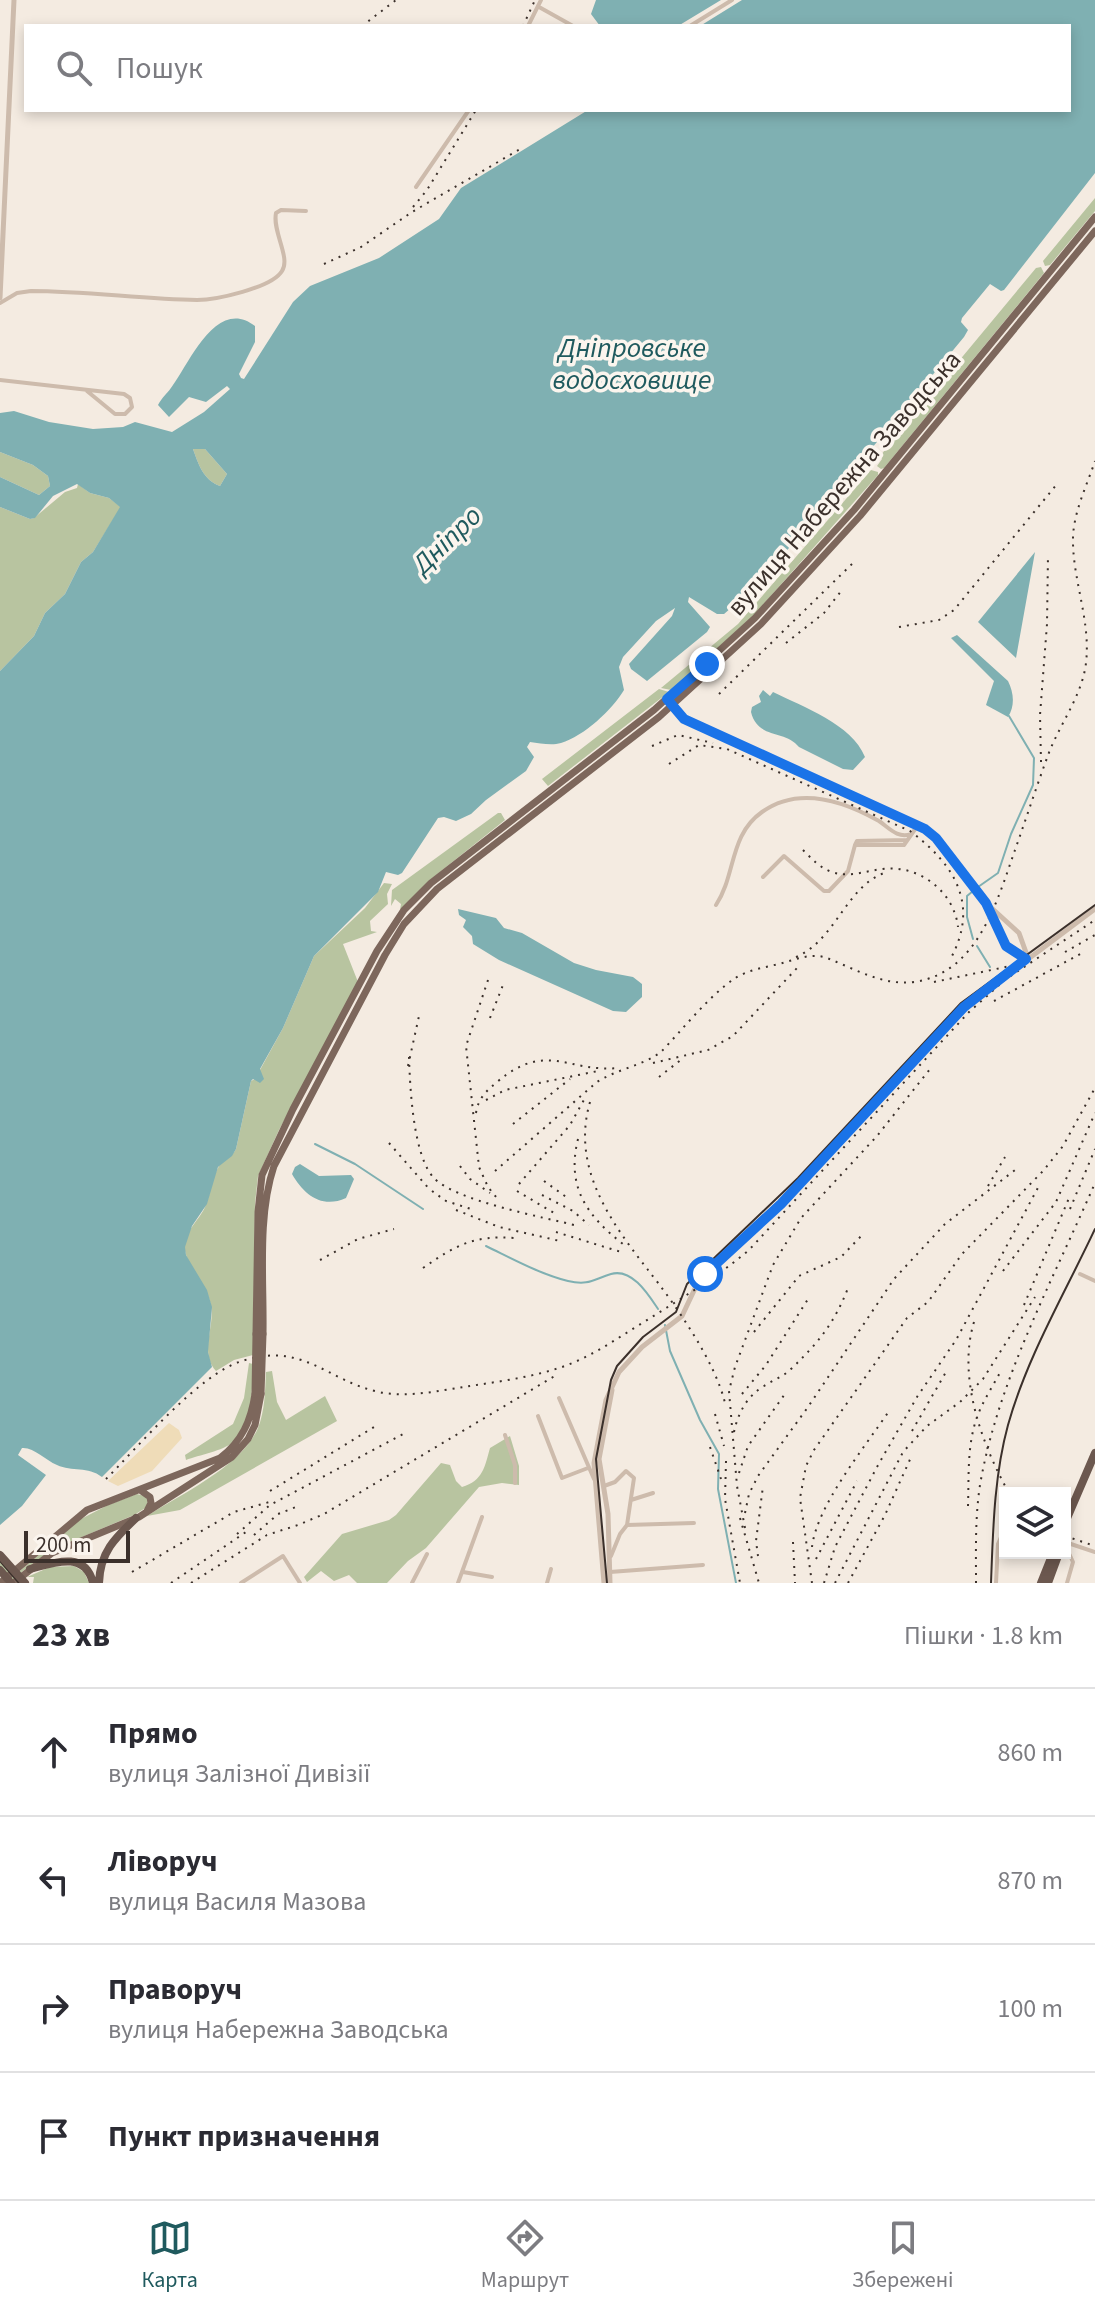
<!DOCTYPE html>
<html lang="uk">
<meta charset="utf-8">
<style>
:root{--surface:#fff;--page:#f7f7f7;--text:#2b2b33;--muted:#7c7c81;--line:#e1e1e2;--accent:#1f5a5e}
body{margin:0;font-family:"Source Sans 3",sans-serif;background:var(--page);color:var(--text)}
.controls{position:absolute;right:24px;bottom:24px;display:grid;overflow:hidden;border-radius:0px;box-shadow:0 4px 12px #0003}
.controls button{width:72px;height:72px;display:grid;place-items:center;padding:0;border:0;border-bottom:2px solid var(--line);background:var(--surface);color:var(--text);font:40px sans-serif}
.scale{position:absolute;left:24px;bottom:20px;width:106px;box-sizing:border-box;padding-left:8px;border:4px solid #3b302b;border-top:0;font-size:22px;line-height:28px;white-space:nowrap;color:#3b302b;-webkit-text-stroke:6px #fbf5ee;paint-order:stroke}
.stop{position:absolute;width:24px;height:24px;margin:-18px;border:6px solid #1a73e8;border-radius:50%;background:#fff}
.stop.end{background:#1a73e8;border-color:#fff;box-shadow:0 2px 8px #0008}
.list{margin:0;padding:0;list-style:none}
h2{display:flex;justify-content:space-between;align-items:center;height:104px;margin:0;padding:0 32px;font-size:34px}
h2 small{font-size:26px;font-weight:400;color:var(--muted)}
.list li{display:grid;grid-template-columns:52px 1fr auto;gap:24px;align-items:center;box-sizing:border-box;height:128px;padding:0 32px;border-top:2px solid var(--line)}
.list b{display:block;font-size:30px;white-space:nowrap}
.list p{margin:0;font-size:26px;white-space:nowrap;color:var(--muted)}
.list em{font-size:26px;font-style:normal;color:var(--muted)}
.icon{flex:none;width:44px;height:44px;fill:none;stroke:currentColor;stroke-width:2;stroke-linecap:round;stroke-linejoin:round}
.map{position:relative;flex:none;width:1095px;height:1583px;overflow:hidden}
.search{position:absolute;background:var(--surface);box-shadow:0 4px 12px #0003;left:24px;right:24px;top:24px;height:88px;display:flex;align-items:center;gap:20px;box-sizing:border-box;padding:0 28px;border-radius:0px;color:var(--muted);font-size:30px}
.sheet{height:616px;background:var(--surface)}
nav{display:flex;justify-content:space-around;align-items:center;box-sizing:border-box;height:112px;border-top:2px solid var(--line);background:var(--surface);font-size:22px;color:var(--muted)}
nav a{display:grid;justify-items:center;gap:4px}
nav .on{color:var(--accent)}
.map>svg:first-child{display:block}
.green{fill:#b8c4a0}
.sand{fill:#efdcb8}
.water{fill:#7fb0b2;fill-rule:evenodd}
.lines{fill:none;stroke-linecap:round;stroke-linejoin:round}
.stream{stroke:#7fb0b2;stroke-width:2}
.minor{stroke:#cdbbac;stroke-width:4}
.tertiary{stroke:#cdbbac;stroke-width:5}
.primary{stroke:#7d675c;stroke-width:7}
.trunk{stroke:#6c584f;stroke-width:8}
.tram{stroke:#3b302b;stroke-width:2}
.rail{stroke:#3b302b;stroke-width:2;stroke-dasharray:2 6;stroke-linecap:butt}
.primary-bridge{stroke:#7d675c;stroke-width:7}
.trunk-bridge{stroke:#6c584f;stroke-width:8}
.route{stroke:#1a73e8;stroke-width:10}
.labels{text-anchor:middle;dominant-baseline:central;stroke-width:7;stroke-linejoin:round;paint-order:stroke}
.street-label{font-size:26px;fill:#3b302b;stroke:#fbf5ee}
.water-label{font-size:28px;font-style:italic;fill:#1f5a5e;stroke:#fbf5ee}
</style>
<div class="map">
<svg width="1095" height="1583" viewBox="0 0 1095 1583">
<rect width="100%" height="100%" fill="#f4ebe1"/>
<path class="green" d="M1095,198V211L1050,265L1045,266L1043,261Z
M1041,267L1044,273L884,468L881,469L877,466L882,459L880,456L1036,268Z
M193,449H205L227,474L220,486C203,480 198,463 193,449Z
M0,452L33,465L48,476L50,486L39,495L0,477Z
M871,470L878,472V475L753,616L671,690L661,688L738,624Z
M78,484L90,493L109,498L121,507L93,552L81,562L65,594L45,613L34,636L0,671V507L30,519L34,518L65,492L77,488Z
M659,689L669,692L548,786L542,779Z
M498,813H501L505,820L431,879L400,910L401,904L395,899L391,906L392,890Z
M384,883L392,884L387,894L388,904L370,921L371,931L377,932L343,944L358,982L279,1130L258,1176L255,1203L253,1355L234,1360L216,1371C199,1353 215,1327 211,1306C208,1285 189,1270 185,1251C182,1233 199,1221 205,1207C211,1194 211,1179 219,1166C224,1159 232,1157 236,1149L251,1081L255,1079L283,1028L314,956L365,908Z
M249,1363L253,1364C252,1390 253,1422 233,1442C223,1451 199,1455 186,1460L185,1455L233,1424L244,1398Z
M272,1371L277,1402L286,1420L325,1396L337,1421L180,1510L147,1516C181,1494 242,1466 258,1428C265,1410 265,1391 266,1372Z
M510,1436L519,1466V1485L502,1483L479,1487L426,1548L408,1561L387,1583H357L349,1575L334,1581L321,1571L307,1582L304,1577L342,1534L389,1520L396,1515L441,1463L450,1465L456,1481L462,1487C483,1481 485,1466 490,1448Z
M137,1494L145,1496L148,1500L147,1507L134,1515L51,1550L15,1577L20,1583H15L0,1566V1560L14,1576L81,1519L108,1505Z
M74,1566L84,1572L89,1583H33L34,1577H27L50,1567Z"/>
<path class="sand" d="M169,1423L179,1430L182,1438L152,1471L118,1486L108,1481Z"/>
<path class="water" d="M596,0H721L678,26H600L591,14Z
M742,0H1095V173L1004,290L1001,291L990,284L962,318L961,322L968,330L964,337L760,583L724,614H717L689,597L688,602L710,627L707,632L647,681L631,669L629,664L672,616L675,608L656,621L623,657L619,667L624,690C612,710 584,736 561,743C551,746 540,743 530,742L527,747L534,757L526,771L486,800L471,814L456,821L444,817L438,818L402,873L398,875L386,872L378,892L314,956L283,1028L260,1069L264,1079L260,1083L253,1079L251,1081L236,1149L232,1156L218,1167L207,1204L192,1226L185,1247L186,1255L207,1290L212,1307L208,1352L212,1367L102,1477C88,1466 72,1472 57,1465C45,1460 34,1447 22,1448L18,1455L46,1475L22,1506L0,1525V671L34,636L45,613L65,594L81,562L93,552L120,507L109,498L90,493L77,484L53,496L35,518L30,519L0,507V477L39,495L50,486L48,476L33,465L0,452V413L14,411L49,422L93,429L123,427L135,422L172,432L204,412L230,389L227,386L206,402L189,397L169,417L158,405C162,397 168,393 173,385C189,363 217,296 255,326V342L239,374L241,378L244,379L293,302L310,286L379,258L439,219L461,188L588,110H1069V26H700ZM193,449H205L227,474L220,486C203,480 198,463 193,449Z
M1035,552L1016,658L978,622Z
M957,635L1008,681C1014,693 1015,706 1008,717L986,705L994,681L951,638Z
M763,690L770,696L773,692C803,707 852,724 865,757L853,770L843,769L799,747C785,729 758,740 751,712L752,707L761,702L759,696Z
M458,909L496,918L504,928L522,933L574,963L596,970L633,977L642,984V997L626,1012L613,1011L499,960L473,944L472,936L463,927L466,920L459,915Z
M300,1164L319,1176L351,1175L354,1179L346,1198C322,1209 304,1195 292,1174L295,1167Z"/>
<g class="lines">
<path class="stream" d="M978,887L998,873L1011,834L1033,785L1034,758L1009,716
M973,939L967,917V896L973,891
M977,946L990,967
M315,1144L355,1164L423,1209
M486,1246C513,1259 540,1274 568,1281C589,1286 594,1279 611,1274C632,1268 648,1294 658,1309
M665,1325L670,1351L700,1420L719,1454L718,1489L736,1583"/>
<path class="minor" d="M539,7L573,26
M528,26L541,0
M690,26L732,0
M416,187L469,110
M0,303L17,293L31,291C86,291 141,299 197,300C215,300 272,288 282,271C291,258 272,231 276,213L281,210L306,211
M0,380L124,394L130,398L132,407L125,414H115L87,391
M855,845H904L918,825
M855,845L857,841L907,840
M763,877L784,856L824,891H829L848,871L855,845
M716,905C736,875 729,835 762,812C798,786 842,800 879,821C889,828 898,839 911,834
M1080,1274L1095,1281
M559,1398L594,1479
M538,1416L562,1478L588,1468
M505,1435L515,1465V1483
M604,1486L615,1482L626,1471L634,1478L627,1525L620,1534L611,1556
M631,1500L653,1493
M627,1525L694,1523
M1065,1542L1095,1552
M1065,1545L1073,1562L1067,1583
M463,1572L492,1577
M610,1572L703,1565
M241,1583L283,1556L300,1583
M412,1583L427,1554
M458,1583L482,1517
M547,1583L551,1569
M996,1583L998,1544L1005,1528"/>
<path class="tertiary" d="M0,298L14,0
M667,699L684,719L925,829L936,838L986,903L1019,933L1028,958
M989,908L1002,940L1026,959
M604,1583L594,1463L606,1400L619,1372L642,1347L682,1316L699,1280L781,1204L964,1007L1095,909
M610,1583L608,1514L599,1459L612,1390"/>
<path class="primary" d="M256,1334L258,1212L262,1175L293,1109L377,951L404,910L431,883L654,710L755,618L854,510L1095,217
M263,1334C264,1280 257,1217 274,1166L385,955L404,924L437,889L659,717L761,624L860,516L1095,231
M140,1490L150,1497L151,1503L147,1511
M16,1581L52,1553L139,1517L232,1457L248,1439L255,1425L261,1394
M0,1583L87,1510L220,1458C242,1441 251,1421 255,1394"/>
<path class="trunk" d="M1065,1523L1095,1453
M30,1569C53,1563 85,1550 93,1583
M99,1583C100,1552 115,1538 136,1518
M1041,1583L1053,1553
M1048,1583L1059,1553"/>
<path class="tram" d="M0,1561L19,1583
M607,1583L596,1459L611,1380L617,1366L643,1337L676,1312L687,1284L798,1178L961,1003L1095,905
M991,1583C993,1531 994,1476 1008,1425C1027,1357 1065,1293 1095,1229"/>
<path class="rail" d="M362,26L396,0
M523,26L535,0
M413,207L427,190L476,110
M324,264L361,247L412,212L522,148
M899,627L939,620L954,610L1057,484
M786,643L824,613L842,590
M719,694L853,563
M652,746L678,735L713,743
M1041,762L1040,715L1047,624L1048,555
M669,764L699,745L727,749L910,831C954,864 979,903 952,956
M803,850C812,859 820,868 832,872C849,878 865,871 882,869C918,864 954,891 958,927
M1065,952L1095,935
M796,957C835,941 846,887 884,873
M488,980L466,1046L479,1167L488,1187L496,1197
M934,982L1020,964
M994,1001L1082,953
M490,1018L503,985
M409,1057C410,1087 413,1154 433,1177C454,1201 544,1217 578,1226
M653,1063L708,1050L733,1036L798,967
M408,1066L419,1016
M659,1077L682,1059
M486,1100L505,1090L598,1071
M590,1102C571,1167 610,1221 648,1270C675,1304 715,1361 725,1403
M476,1113C478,1099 486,1091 497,1082C547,1040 567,1073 619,1068
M513,1124L570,1079
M578,1139C566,1187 587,1216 623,1244
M389,1143L431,1191
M460,1166L470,1179L490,1193
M495,1171L597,1082C617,1069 642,1066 661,1052C682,1030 710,995 734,979C748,969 769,967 786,962C800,958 813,953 827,958C855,969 883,986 914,982C978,973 997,901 1015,850C1026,819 1036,788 1047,758C1058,726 1082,697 1086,663C1091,620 1072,579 1073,537C1074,511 1087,485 1095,461
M544,1181L569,1199
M519,1184L570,1125L585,1098
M988,1186L1005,1157
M432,1191L446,1201L471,1209
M517,1191L554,1213
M542,1195L573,1211L589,1225
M1070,1209L1095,1149
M456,1210L499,1227L560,1241
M556,1232L621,1252
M320,1260L358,1239L394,1229
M423,1268C456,1245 474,1235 515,1238
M1003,1271L1056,1202L1095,1113
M1024,1305L1069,1198
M974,1322C957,1377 982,1445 1009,1493
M754,1332L799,1276L841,1257L864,1233
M742,1394L766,1365L810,1296
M715,1414L724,1446
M912,1431L946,1372
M734,1432C738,1413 747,1396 764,1386C773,1380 783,1377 791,1369C818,1343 834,1324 848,1288
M710,1447L721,1479
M726,1461L725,1499L740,1583
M739,1473L748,1446L787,1391
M106,1479C139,1446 199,1374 242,1361C303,1341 327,1381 379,1392C406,1398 437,1391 464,1387C495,1382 528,1378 559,1368C590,1358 616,1339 644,1322C680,1299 716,1278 749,1250L969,1012L1006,979L1095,920
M270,1491L374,1427
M968,1506C969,1477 967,1448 976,1420C982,1402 993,1386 1002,1369
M745,1513L749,1494L758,1476L808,1407L894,1279L945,1224L1015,1170
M740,1518L759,1583
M745,1528L737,1486L729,1391L735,1367L773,1265L801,1218L877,1136L930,1069
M237,1534L270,1505L407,1432
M254,1535L278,1514L296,1507
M1065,1536L1095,1546
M793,1542L795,1583
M812,1547C817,1505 865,1447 889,1411
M758,1556L756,1541L763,1486
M816,1559L857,1481
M132,1572L234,1512L273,1501
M171,1583L246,1532
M191,1583L267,1535L298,1525L324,1514L558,1374
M812,1583L800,1498L806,1466L814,1450L907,1318L928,1302L962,1254L1043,1171L1063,1146L1095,1088
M824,1583L835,1547L877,1467L917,1397L956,1340L1040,1184
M835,1583L903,1452L927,1426L960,1402L983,1379L1035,1297
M848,1583L885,1515L912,1455
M976,1583C976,1550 975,1518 980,1485C998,1380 1053,1280 1095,1183"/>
<path class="primary-bridge" d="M255,1394L256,1334
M261,1394L263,1334"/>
<path class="trunk-bridge" d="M0,1555L25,1583
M0,1570L11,1583"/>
</g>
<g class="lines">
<path class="route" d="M705,1274L781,1204L964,1007L1026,959L1006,946L986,903L936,838L925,829L684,719L667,699L707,664"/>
</g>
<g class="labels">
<g class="street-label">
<text transform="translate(844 483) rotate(-49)">вулиця Набережна Заводська</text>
</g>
<g class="water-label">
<text x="632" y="348">Дніпровське<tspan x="632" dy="32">водосховище</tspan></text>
<text transform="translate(447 540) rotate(-44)">Дніпро</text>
</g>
</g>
</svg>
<div class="controls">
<button><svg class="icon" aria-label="layers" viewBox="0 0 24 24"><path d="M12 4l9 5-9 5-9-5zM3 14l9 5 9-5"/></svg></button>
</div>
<div class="scale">200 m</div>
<div class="stop" style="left:705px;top:1274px"></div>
<div class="stop end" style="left:707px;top:664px"></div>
<div class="search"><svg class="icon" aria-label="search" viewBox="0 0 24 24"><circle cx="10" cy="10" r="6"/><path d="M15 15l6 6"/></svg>Пошук</div>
</div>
<section class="sheet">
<h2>23 хв<small>Пішки · 1.8 km</small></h2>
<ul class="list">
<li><svg class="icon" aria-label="ahead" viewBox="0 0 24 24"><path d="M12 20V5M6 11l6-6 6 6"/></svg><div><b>Прямо</b><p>вулиця Залізної Дивізії</p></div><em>860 m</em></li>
<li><svg class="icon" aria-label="left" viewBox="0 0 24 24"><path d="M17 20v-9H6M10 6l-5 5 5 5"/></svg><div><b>Ліворуч</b><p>вулиця Василя Мазова</p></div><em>870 m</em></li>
<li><svg class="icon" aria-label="right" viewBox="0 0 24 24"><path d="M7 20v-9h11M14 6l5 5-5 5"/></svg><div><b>Праворуч</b><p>вулиця Набережна Заводська</p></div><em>100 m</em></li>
<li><svg class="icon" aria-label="arrive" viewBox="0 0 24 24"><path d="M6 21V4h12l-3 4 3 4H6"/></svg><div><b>Пункт призначення</b></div></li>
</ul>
</section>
<nav>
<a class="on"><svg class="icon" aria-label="map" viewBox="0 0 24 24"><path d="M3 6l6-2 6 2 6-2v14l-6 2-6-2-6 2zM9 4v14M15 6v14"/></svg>Карта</a>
<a><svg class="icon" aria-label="directions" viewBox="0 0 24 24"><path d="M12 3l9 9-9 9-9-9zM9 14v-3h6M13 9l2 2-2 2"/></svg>Маршрут</a>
<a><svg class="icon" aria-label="saved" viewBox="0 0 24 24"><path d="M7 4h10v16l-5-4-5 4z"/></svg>Збережені</a>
</nav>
